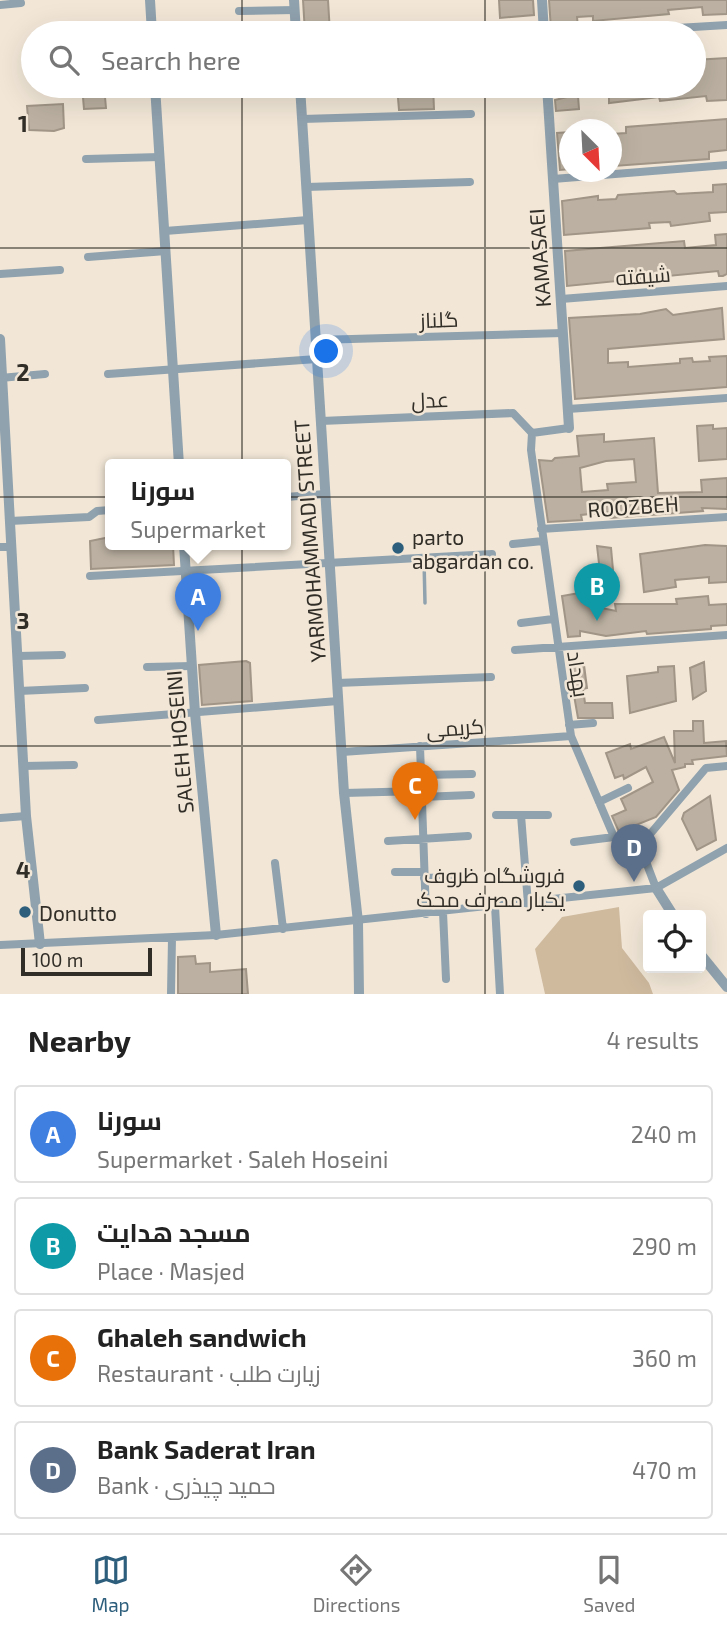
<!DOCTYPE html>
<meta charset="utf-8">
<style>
:root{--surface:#fff;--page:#f6f6f6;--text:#222;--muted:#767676;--line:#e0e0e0;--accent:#2d5e7c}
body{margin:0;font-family:"Exo 2",Cairo,sans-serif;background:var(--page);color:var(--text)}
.controls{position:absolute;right:21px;bottom:21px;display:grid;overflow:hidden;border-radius:7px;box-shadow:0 7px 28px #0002}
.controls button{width:63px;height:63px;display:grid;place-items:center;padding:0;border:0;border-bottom:2px solid var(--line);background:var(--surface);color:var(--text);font:35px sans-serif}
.compass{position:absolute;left:559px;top:119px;width:63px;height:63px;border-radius:50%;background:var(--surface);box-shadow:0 7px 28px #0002;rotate:156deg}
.scale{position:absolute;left:21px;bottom:18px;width:131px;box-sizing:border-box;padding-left:7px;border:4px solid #312d27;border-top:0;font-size:19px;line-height:24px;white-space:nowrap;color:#312d27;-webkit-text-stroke:5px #f2e7d7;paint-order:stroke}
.you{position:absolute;left:327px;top:352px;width:24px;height:24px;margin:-18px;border:5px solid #fff;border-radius:50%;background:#1a73e8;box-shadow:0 0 0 10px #1a73e833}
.badge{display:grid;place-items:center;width:46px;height:46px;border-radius:50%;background:var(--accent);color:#fff;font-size:23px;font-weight:700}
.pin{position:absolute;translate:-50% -58px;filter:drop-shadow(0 2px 4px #0008)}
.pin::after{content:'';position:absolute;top:37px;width:24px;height:21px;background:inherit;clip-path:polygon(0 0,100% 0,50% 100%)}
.popup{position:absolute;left:105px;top:459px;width:186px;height:91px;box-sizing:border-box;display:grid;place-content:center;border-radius:7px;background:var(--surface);filter:drop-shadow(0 2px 5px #0005);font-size:23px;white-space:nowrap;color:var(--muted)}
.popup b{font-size:26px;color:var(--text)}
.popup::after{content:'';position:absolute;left:50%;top:100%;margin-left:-14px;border:14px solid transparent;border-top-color:var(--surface)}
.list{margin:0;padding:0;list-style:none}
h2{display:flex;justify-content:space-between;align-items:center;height:91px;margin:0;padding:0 28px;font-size:30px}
h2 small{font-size:23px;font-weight:400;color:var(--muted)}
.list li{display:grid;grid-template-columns:46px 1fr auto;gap:21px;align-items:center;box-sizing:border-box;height:98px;margin:0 14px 14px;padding:0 14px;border:2px solid var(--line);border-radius:7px}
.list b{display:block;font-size:26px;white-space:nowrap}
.list p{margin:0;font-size:23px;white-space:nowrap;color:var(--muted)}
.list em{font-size:23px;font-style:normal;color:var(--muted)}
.icon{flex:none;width:38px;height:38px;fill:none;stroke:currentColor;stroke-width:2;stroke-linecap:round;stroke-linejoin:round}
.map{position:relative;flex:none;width:727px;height:994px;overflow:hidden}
.search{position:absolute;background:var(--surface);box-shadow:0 7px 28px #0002;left:21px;right:21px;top:21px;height:77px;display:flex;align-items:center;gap:18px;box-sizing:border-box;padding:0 24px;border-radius:38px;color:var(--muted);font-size:26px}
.sheet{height:539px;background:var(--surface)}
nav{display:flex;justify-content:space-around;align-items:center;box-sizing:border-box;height:98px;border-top:2px solid var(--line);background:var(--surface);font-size:19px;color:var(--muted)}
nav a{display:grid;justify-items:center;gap:4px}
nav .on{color:var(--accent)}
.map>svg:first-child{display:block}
.green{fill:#cfba9e}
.building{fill:#bbb0a1;stroke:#a09586;stroke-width:2;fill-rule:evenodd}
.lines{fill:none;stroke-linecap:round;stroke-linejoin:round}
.service{stroke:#90a2ae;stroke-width:3.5}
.minor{stroke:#90a2ae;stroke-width:8}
.tertiary{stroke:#90a2ae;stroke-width:10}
.grid{fill:none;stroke:#312d27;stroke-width:2;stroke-opacity:0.55}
.poi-dot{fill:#2d5e7c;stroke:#f2e7d7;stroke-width:2.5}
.labels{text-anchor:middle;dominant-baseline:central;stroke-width:5;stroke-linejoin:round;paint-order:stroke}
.street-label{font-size:21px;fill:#312d27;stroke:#f2e7d7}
.poi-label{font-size:21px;fill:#312d27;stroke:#f2e7d7;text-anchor:start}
.grid-label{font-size:23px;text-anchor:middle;font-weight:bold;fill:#312d27;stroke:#f2e7d7;stroke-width:5;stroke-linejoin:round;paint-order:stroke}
</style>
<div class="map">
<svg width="727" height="994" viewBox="0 0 727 994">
<rect width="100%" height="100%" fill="#f2e7d7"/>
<path class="green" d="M619,907L622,948L649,983L653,994H545L535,949L562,917Z"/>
<path class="building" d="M303,0H328L330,33H305Z
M499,0H533L534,15L500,18Z
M549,0H727V14L703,15L702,7L668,10L669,14L593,21V16L577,17L578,27L551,29Z
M163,23H190V33H163Z
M727,58V100L707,101L706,96L660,101L659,97L609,103V96H603V86H694V60Z
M82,86H104L106,108L84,109Z
M397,86H433L434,109L399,110Z
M571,96H578L579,109L556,111L555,100Z
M63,104L64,128L54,131L29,130L27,106Z
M727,119V150L709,152V159L614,166L612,134L626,133V127Z
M570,132V169L560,170L557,133Z
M727,184V212L709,213L710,221L671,226L670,222L649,223L650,228L564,235L562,201L598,196V200L616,199L618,195L674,191L677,194L713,192V185Z
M727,234V274L723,276H719L718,271L567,286L565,251L684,241L685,248L716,245L715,235Z
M722,308L724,339L608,349V363L628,362V367L680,363V359L692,358L693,362L710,361L709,357L727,356V387L575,399L569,318L640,314L666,309L673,315Z
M713,425V429L727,428V459L699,461L697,426Z
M604,434V442L654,438L658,493L702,492L701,480L727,478V509L702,508L703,511L610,518L609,512L581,515L582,520L548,522L539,460L552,461L555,458L579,456L577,436ZM634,459L636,482L607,484L608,490L582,492L580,468L606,461Z
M110,537V545H173L174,565L91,569L90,541Z
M705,545L727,546V582L709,583V577L675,580L676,587L644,592L640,554Z
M597,546L611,548L613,570L600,572Z
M585,592L587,605L616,611L615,604H677L676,599L708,596L709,605L727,604V625L711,626V629L647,634L646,631L606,636L580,631V636L568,637L562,596Z
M246,661L250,663L252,701L202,705L199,665Z
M704,662L706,691L693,699L690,668Z
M584,665L587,688L583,689L585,703H612L613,718H578L569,667Z
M674,666L676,701L630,713L627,676L658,672V667Z
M693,721H703L704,743L726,741L727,756L692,760L693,764H685V767L672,770L679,790L656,817L631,827L633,831L626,834L619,832L612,816L626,810L621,799L653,782L646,767L624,779L623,775L615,778L606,753L630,744L631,749L664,737L675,763L674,731H693Z
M710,796L716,840L697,850L682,819L684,813Z
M195,956L196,964L210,963V972L246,969L248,994H178V957Z"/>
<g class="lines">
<path class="service" d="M424,560L425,603"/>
<path class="minor" d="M0,5L21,3
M239,11L295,10
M593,33L727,25
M302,119L471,114
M86,159L160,157
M553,179L727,165
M306,187L470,182
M165,231L308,220
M88,257L166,251
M0,274L60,270
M561,299L727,286
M316,340L563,333
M108,374L317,359
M0,378L45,374
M568,409L727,398
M321,421L513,413L532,433
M569,428L532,433L531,450L571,736L614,837L640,846L656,888
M286,497L325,494
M10,521L89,517L97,511L110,510
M541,529L727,517
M513,544L543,541
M0,547H11
M90,576L492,554
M521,623L553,619
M515,650L727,635
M18,656L62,655
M147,667L192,666
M337,683L491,677
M19,691L85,688
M98,720L338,701
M569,725L593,723
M420,746L426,914
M342,752L571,736
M24,766L74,765
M421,775L472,774
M344,793L421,791
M421,797L471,795
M599,802L628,788
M496,815H548
M521,815L528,904
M0,818L26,816
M388,841L468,836
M574,842L614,837
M640,846L706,768L727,766
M275,863L283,929
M395,872H424
M424,878L453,877
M495,906L500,994
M443,912L446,979
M0,945L216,935L656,888L727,848
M171,994L172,938"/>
<path class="tertiary" d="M150,0L152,33
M294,0L296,33
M542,0L544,33
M155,86L179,465
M300,86L344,793L358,922L359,994
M547,86L569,428
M0,339L26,816L40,944
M184,545L195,713L216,935
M656,888L673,915
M701,955L727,987"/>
</g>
<path class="grid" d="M242,0V33M485,0V33M242,86V994M485,86V994M0,248H727M0,497H727M0,746H727"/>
<g class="poi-dot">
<circle cx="398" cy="548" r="7"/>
<circle cx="579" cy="886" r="7"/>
<circle cx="25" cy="912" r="7"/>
</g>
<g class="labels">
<g class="street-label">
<text transform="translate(539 258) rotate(-94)">KAMASAEI</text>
<text transform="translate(643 275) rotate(-4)">شیفته</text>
<text transform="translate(439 319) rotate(-2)">گلناز</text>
<text transform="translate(430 399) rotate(-2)">عدل</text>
<text transform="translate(633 506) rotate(-4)">ROOZBEH</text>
<text transform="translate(309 541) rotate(-94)">YARMOHAMMADI STREET</text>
<text transform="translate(579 674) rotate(81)">بهداد</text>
<text transform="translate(455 727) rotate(-4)">کریمی</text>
<text transform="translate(179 742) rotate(-95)">SALEH HOSEINI</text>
</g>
<g class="poi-label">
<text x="412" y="536">parto<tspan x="412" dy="24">abgardan co.</tspan></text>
<text x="565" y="874" text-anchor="end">فروشگاه ظروف<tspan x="565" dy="24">یکبار مصرف محک</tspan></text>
<text x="39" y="912">Donutto</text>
</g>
</g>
<g class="grid-label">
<text x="23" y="132">1</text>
<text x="23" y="381">2</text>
<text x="23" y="629">3</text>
<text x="23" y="878">4</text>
</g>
</svg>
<div class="controls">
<button><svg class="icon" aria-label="locate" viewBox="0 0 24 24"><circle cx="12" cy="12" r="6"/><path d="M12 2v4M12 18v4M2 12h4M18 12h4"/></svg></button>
</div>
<svg class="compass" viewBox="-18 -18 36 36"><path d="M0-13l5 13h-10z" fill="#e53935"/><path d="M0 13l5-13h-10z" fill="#767676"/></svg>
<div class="scale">100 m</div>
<div class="you"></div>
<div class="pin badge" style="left:198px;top:631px;background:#3f7fe0">A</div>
<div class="popup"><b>سورنا</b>Supermarket</div>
<div class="pin badge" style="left:597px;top:621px;background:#0f9aa8">B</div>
<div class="pin badge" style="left:415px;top:820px;background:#e8710a">C</div>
<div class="pin badge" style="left:634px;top:882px;background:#5c6f8a">D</div>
<div class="search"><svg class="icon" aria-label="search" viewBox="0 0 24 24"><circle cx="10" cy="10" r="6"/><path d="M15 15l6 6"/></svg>Search here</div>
</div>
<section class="sheet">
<h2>Nearby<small>4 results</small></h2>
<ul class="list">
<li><span class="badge" style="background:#3f7fe0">A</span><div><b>سورنا</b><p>Supermarket · Saleh Hoseini</p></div><em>240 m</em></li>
<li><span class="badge" style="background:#0f9aa8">B</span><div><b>مسجد هدایت</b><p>Place · Masjed</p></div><em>290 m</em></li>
<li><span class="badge" style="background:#e8710a">C</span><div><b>Ghaleh sandwich</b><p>Restaurant · زیارت طلب</p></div><em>360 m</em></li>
<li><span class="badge" style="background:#5c6f8a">D</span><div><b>Bank Saderat Iran</b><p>Bank · حمید چیذری</p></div><em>470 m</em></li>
</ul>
</section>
<nav>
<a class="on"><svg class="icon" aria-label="map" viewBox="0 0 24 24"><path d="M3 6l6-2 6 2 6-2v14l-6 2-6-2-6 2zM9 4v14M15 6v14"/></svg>Map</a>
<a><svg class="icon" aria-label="directions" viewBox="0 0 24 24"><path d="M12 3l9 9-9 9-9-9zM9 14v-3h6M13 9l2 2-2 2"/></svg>Directions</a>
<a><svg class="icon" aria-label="saved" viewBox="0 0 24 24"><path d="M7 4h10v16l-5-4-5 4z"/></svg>Saved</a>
</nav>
